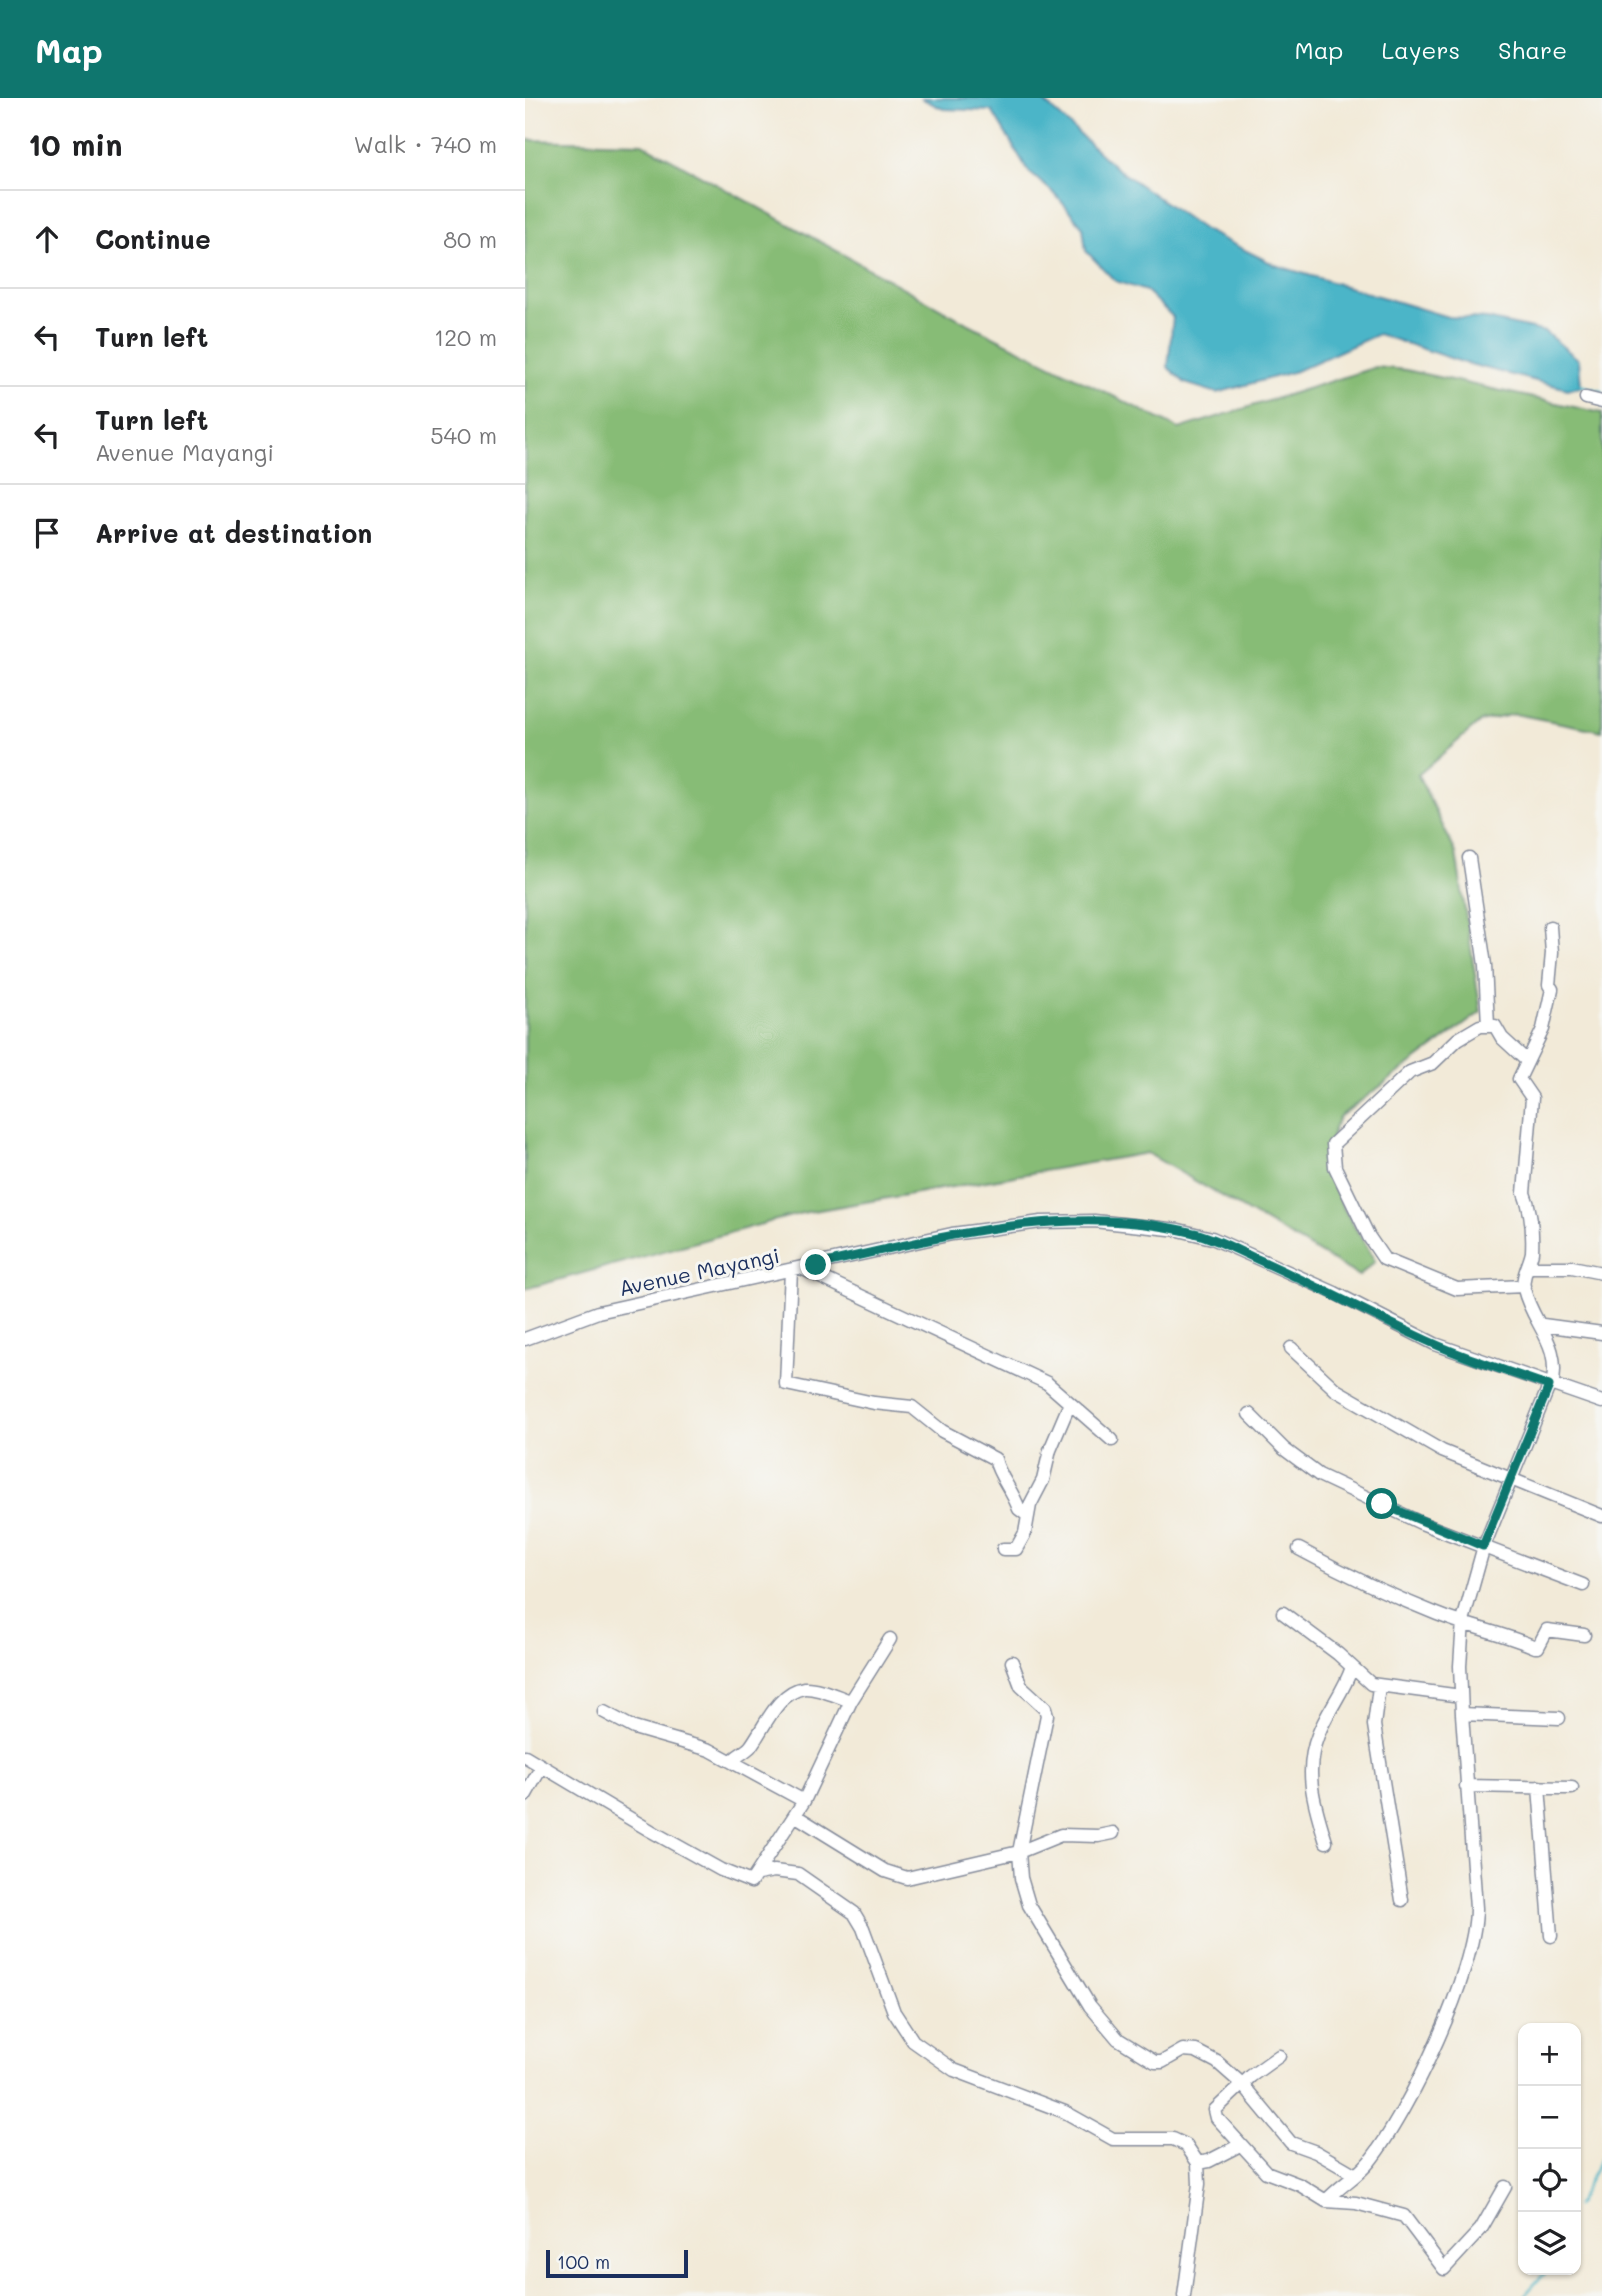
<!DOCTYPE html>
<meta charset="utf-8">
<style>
:root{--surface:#fff;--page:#f6f6f6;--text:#202124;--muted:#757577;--line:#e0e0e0;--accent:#0f766e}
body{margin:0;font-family:Mali,sans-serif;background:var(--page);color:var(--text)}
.controls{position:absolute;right:21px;bottom:21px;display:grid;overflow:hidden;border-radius:14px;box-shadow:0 2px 5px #0004}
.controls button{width:63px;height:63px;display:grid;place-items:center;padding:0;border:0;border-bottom:2px solid var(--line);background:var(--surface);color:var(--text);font:35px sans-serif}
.scale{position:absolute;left:21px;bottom:18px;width:142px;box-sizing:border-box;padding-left:7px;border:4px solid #1b2f5e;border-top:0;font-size:19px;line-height:24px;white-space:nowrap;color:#1b2f5e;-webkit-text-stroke:5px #f6f6f2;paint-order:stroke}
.stop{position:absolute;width:21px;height:21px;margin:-16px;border:5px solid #0f766e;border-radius:50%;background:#fff}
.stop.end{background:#0f766e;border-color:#fff;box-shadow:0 2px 7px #0008}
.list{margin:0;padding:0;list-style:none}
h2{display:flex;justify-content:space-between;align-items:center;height:91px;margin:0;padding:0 28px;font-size:30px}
h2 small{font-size:23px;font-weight:400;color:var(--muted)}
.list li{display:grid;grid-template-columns:46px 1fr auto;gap:21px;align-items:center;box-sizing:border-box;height:98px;padding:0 28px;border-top:2px solid var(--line)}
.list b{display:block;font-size:26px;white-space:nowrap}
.list p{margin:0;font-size:23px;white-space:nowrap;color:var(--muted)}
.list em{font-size:23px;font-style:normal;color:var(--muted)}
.icon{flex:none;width:38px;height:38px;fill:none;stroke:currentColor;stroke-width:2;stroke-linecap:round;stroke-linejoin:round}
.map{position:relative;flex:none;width:1077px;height:2198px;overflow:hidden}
header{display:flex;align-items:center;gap:42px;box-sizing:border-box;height:98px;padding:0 35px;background:var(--accent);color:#fff}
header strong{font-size:33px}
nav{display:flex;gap:38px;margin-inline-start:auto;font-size:24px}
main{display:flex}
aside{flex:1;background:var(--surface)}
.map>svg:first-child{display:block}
.forest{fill:#87bc76;stroke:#51766a;stroke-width:2}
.water{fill:#4bb5c8;stroke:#337293;stroke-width:2}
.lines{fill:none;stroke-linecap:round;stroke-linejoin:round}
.stream{stroke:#4bb5c8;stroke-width:2.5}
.minor-casing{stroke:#868c9b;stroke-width:15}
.minor{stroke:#fff;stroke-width:12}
.route{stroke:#0f766e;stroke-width:9}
.labels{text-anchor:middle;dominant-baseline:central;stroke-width:6;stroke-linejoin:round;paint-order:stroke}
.street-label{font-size:21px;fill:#1b2f5e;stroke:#f6f6f2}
</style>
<header>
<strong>Map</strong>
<nav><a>Map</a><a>Layers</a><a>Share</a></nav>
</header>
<main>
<aside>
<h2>10 min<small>Walk · 740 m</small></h2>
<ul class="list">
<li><svg class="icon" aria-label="ahead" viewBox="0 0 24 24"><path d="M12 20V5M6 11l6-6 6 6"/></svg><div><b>Continue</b></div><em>80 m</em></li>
<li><svg class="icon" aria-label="left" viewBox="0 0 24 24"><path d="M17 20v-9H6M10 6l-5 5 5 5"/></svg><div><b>Turn left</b></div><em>120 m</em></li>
<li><svg class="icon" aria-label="left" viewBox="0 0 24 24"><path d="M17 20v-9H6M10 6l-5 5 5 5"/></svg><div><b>Turn left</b><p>Avenue Mayangi</p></div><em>540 m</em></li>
<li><svg class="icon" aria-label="arrive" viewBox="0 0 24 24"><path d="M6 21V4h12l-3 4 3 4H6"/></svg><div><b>Arrive at destination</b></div></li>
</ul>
</aside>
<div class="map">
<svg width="1077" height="2198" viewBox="0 0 1077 2198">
<rect width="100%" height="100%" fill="#f6f6f2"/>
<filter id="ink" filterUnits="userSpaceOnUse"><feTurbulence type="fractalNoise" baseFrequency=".0143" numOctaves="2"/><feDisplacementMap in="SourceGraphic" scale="14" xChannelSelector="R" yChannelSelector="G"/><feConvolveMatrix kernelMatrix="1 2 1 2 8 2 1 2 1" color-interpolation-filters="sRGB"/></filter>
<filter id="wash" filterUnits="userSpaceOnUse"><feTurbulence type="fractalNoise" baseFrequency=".00686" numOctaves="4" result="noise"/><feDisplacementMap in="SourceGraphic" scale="28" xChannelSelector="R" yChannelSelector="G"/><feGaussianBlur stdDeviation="1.57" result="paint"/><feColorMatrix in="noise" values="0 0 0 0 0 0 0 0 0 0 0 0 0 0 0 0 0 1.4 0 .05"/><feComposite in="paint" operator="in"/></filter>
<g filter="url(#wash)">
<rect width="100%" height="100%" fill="#f2ead8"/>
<path class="forest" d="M0,42L117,45L440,224L654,331L851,269L881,272L1077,315V633L990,616L955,624L893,677L931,755L956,914L814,1019C786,1078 822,1112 850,1163L834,1178L622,1055L277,1115L0,1191Z"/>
<path class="water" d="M396,0H515L591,70L679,132L750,167L923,219L962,221L1020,234L1054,262L1056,289L1043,291L940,265L853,236L771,273L692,295L660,285L643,269L648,219L621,193L590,183L561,153L558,129L530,96L504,74L467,13L418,11Z"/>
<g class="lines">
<path class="stream" d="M1054,287L1077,293
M1051,2108L1077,2057
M999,2198L1022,2172"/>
</g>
</g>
<g filter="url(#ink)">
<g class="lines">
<defs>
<path id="minor" d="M1061,300L1077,304
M944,760L960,867L963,927
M1025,829L1027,855L1024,887L1027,891L1018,931L994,981L1007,1000L999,1095C1006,1112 1008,1134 1007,1154C1005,1166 996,1178 999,1191C1008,1228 1037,1245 1027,1288
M1003,1169H1047L1077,1175
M276,1170L522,1285L587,1342
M266,1172L261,1286L349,1305L387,1309L417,1333L470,1361C474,1379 487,1391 494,1411L502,1417
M999,1188L932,1191L859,1161L844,1139L810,1069L808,1046L885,974L908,965L933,941L955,928H970L977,940L1002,963
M1018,1227L1077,1235
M0,1241L73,1214L427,1136L516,1124L569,1123L654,1132L687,1140L810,1195L910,1246L1077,1304
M766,1250L811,1292L917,1353L1077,1418
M724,1316L759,1351L794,1377L896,1425L1058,1487
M478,1451H491L500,1435L505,1407L518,1382L525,1352L545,1305
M774,1451C818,1475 864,1497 912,1516C944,1529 978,1535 1010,1549H1013L1022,1532L1059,1537
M758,1515L813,1556L846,1586L936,1598
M487,1564L496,1588L520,1610L522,1617L494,1754L496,1780L504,1807L565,1908L593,1941L630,1964H637L658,1952L671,1953L692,1964L717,1986L766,2045L791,2054L829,2076
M854,1589L849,1627L877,1802
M79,1614L109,1630L185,1652L279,1703
M937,1616L1034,1620
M0,1658L126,1733L196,1772L226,1784L279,1703L326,1603L365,1541
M208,1662C213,1657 220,1654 225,1649C239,1631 252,1594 279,1590C293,1589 313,1599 326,1603
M941,1688L1047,1690
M1014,1689L1026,1838
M0,1698L17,1668
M271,1718L360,1773L382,1780L494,1754L536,1737L573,1738L588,1735
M801,1744C790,1708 778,1675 793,1637C802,1613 819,1594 827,1569
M233,1776L249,1773L273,1776L329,1815L338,1830L369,1914L388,1943L429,1972L540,2014L588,2041H648L661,2047L673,2065L674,2086L659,2198
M754,1958L726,1978L690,2012L692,2020L741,2074L775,2087L801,2103L831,2105L879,2118L919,2171L956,2131L980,2089
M673,2065L684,2063L715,2047
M801,2103C814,2088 832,2079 844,2064C884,2014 951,1873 951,1810L937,1616L935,1568L938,1523L959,1448L1024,1288"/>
</defs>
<use href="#minor" class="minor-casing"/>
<use href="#minor" class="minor"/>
</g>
</g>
<g class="lines" filter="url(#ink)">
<path class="route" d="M291,1167C413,1140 543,1103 669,1135C691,1140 711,1152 732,1161C786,1185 837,1212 890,1237C933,1258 979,1272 1024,1288L958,1448L857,1406"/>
</g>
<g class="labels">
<g class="street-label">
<text transform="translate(174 1173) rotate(-12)">Avenue Mayangi</text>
</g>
</g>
</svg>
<div class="controls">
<button>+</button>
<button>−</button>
<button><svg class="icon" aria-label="locate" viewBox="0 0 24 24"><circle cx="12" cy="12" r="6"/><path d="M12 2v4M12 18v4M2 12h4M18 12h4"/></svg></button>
<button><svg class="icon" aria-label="layers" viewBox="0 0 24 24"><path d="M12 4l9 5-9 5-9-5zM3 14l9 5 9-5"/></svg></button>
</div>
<div class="scale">100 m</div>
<div class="stop" style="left:857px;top:1406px"></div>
<div class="stop end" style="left:291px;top:1167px"></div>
</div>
</main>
